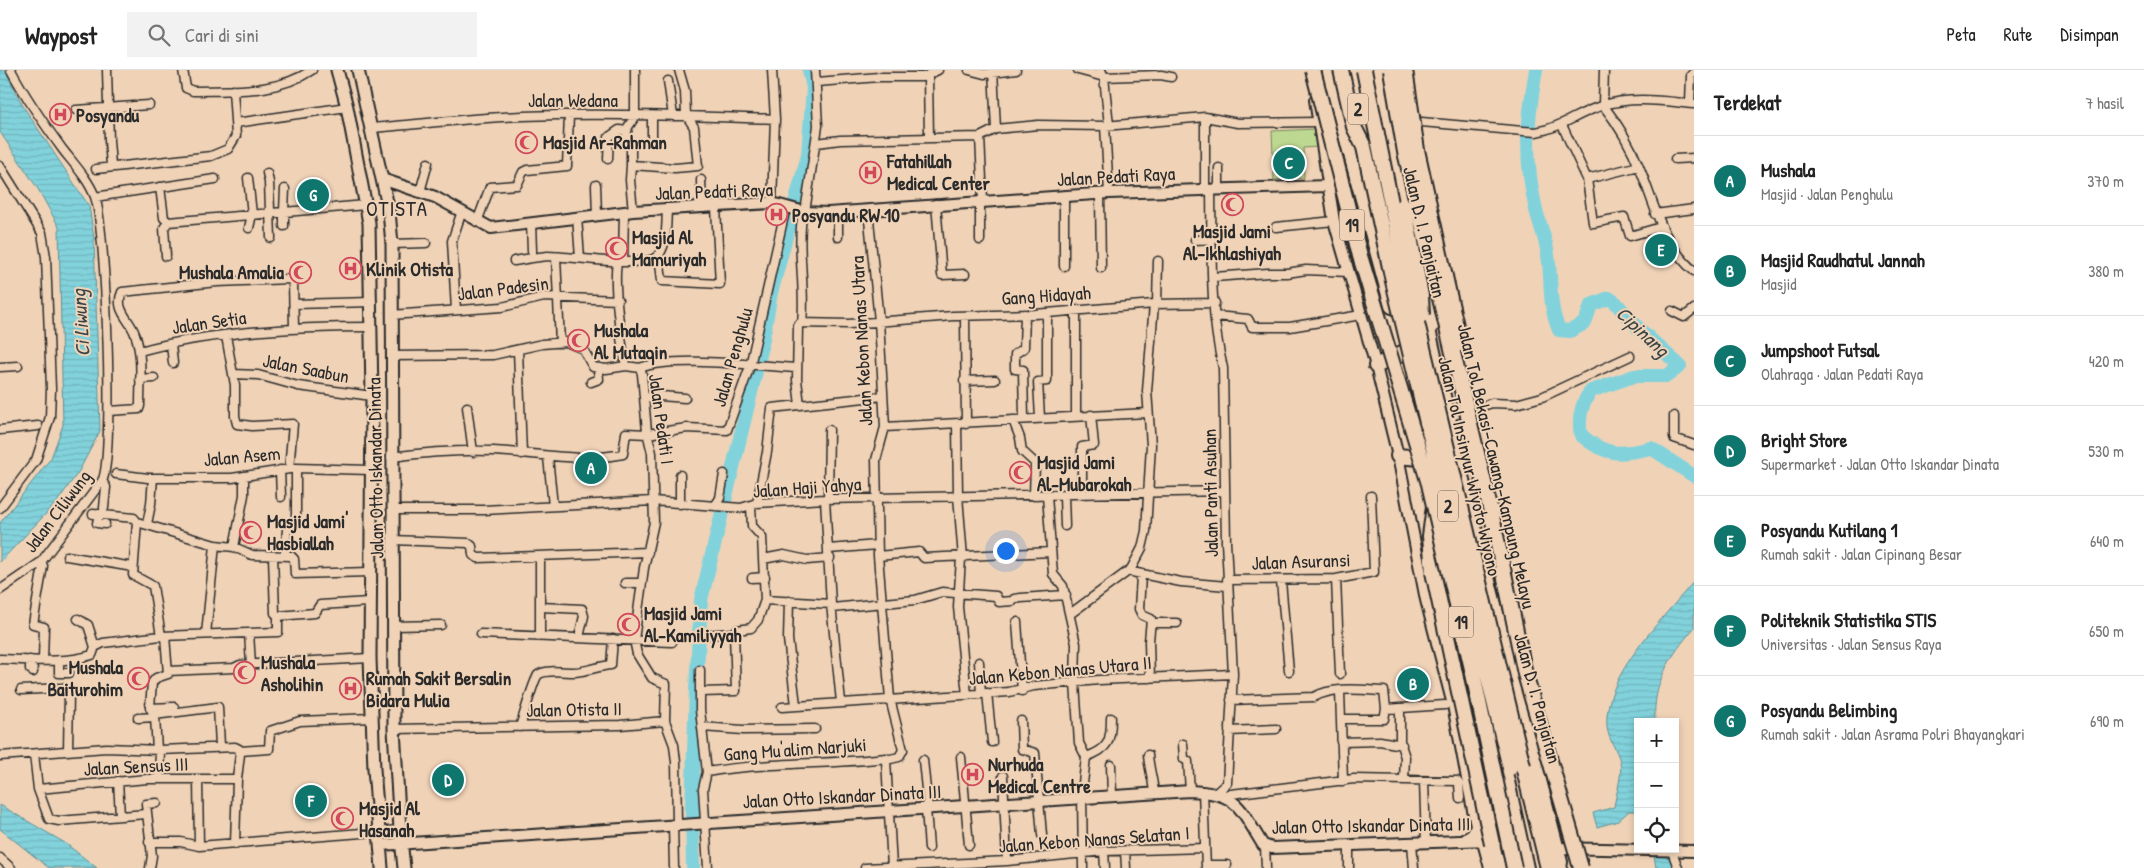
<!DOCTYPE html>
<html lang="id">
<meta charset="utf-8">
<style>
:root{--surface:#fff;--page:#f2f2f2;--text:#222;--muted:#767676;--line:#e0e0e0;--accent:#0f766e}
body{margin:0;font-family:"Patrick Hand",sans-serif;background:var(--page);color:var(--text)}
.controls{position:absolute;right:15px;bottom:15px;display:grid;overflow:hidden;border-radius:0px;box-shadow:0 2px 8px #0003}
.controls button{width:45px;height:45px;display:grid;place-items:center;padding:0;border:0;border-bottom:1px solid var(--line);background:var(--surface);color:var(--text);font:25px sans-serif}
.you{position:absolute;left:1005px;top:480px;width:18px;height:18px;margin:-12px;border:4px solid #fff;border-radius:50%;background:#1a73e8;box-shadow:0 0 0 8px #1a73e833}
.badge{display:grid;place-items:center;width:32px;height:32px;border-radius:50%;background:var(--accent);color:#fff;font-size:16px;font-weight:700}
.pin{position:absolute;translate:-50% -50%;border:2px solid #fff;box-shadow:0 1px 5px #0006}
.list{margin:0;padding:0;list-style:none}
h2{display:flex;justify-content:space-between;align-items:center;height:65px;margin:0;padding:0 20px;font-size:21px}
h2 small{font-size:16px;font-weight:400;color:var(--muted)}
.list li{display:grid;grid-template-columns:32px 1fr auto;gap:15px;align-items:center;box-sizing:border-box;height:90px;padding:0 20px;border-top:1px solid var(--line)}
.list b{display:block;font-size:19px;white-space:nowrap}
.list p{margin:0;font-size:16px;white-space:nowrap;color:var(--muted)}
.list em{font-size:16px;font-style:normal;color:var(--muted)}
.icon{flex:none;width:28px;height:28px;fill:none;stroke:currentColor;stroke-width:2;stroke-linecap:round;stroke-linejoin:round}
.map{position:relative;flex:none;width:1694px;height:798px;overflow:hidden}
header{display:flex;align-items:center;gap:30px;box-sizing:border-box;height:70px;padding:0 25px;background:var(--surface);border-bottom:1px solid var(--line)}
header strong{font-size:24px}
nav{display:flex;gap:28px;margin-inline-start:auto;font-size:18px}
.search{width:350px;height:45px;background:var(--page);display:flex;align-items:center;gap:12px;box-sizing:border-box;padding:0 18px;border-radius:0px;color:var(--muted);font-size:19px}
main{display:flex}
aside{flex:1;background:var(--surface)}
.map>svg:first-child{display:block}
.grass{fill:#bdd890;stroke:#74825e}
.water{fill:url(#water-rules);stroke:#5f8f95}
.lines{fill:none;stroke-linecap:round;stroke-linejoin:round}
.river{stroke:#82d2dc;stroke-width:14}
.street-casing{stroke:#2b2b2b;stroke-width:11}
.secondary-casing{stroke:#2b2b2b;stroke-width:14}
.primary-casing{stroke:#2b2b2b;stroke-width:15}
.highway-casing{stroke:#2b2b2b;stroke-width:18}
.street{stroke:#f0d3b7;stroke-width:8}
.secondary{stroke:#f0d3b7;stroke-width:10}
.primary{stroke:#f0d3b7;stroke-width:11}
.highway{stroke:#f0d3b7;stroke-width:14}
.highway-bridge-casing{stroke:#2b2b2b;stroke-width:18;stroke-linecap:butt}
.highway-bridge{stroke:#f0d3b7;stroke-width:14}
.labels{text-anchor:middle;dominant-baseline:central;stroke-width:4;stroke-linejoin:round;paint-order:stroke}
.shield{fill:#f0d3b7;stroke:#665d55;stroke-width:1}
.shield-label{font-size:18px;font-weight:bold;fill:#2b2b2b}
.street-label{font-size:19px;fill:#2b2b2b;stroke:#f0d3b7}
.poi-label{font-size:19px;font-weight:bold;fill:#2b2b2b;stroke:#f0d3b7;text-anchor:start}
.water-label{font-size:20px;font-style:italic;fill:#384446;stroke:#f0d3b7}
.quarter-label{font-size:21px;letter-spacing:1px;fill:#2b2b2b;stroke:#f0d3b7}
</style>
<header>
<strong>Waypost</strong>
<div class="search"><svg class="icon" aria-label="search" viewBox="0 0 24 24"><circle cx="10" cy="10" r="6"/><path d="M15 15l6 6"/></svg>Cari di sini</div>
<nav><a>Peta</a><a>Rute</a><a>Disimpan</a></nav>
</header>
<main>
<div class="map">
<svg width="1694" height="798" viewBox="0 0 1694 798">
<defs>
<pattern id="water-rules" width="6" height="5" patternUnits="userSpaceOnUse" patternTransform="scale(1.25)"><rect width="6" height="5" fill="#82d2dc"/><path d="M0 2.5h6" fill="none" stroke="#70b4bd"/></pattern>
</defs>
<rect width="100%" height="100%" fill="#f0d3b7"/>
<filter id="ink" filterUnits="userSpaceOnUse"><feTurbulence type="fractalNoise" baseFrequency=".02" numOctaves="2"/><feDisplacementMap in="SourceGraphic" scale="10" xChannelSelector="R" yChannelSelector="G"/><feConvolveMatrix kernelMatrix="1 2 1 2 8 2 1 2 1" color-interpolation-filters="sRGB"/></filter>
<g filter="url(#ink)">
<path class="grass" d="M1316,59L1317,77L1303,78L1304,108L1274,110L1272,61Z"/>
<path class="water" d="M0,0H5L23,36L89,136L94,168L100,361L79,401L57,432L0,492V453L51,388L63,355L59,157L38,119L0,62Z
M1694,511V558C1671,585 1652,613 1655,652H1638V741H1629L1618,751L1597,757L1593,743L1614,737C1616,723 1623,705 1620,691C1617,679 1608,670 1607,656C1603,605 1664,548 1694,511Z
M0,735L65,773L97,798H49L0,759Z
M1653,779H1673L1678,798H1656Z"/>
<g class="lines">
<path class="river" d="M1536,0C1527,51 1524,89 1536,140C1540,155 1546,170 1548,185C1552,210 1548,235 1559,260L1570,261L1585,253L1591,235L1609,228L1615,232L1638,258L1680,296L1667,306H1634L1591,321C1581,333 1578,350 1581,365C1606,387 1621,385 1651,378L1694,406
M693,798L692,742L696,619L701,530L760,285L771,223L808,85L813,18L809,0"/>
<defs>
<path id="street" d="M107,0L109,71L111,95L115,97L211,86L228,79L236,66L233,20
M183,0L186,18L193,21C234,20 276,24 312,0
M969,0L984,4L1016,0
M993,0L996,59
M1078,0L1104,7L1161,5L1171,7
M1101,0L1104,7L1109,55
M928,6L929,68
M668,11L673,46
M817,12L879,7H923L938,0
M1690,33L1691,5L1694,3
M1603,35C1618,54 1631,76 1640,99C1655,135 1662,174 1694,201
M1603,35L1604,0
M76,40L149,35
M652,46V67
M1205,47V119
M1410,51L1536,62C1563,57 1576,44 1601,36C1631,26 1663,31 1694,34
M236,53L347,37
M1562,55L1587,109L1593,153L1624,147L1630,166L1661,157
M1105,56L1109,123
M371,58C422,54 472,48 523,46C607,43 691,46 775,49
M980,67L983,131
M817,73L840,70L980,67L996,59L1038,55L1105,56L1205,47L1238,53L1318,52
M608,89L609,67L619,60L627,61
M1675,89L1694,88
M631,95V78L626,73V67L628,57L635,47V0
M0,96L42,163L46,187L51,319L50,347L36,390L0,438
M1219,98V119
M96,99L114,97
M267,103L269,112L271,168
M248,108L252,144L249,158
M1587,109L1639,96
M701,110L702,138
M596,115L597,145
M160,117L164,148L168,152L366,135
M1211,119C1212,178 1209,241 1223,298L1226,472L1233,604L1227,713L1216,723
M420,122L428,93
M1100,124L1101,198
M1064,126V196
M95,127L215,109
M980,131V170
M772,133L775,49L772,0
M936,134L942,205L965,204
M868,140L879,251L885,357L876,390L878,486L890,629L903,680L899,687L886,690L892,797
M284,141L285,119
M284,141V156
M633,141L630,110L631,95L675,98L698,96L694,57L686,45L685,21L679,0
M805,142L818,56L815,0
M838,143V167
M1655,144L1694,139
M577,147L580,188
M477,152L490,117L517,115L523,102L527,100L567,96L569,45
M531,153L532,181
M1276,157L1334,151
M1195,170L1212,169
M392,174L426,173
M659,184L662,211L720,214L716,137
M166,186L164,158L168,152
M556,187L560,273
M514,191C525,189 536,187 548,186C570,186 640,198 655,188C668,180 666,153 667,140
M623,191L624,142
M617,193C613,215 621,273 626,296L640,298L642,304L647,362L652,383L654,452L644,498L634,570L637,584L652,608L666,614L665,651L674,675L676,692L677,754
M1214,207L1268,203H1287L1306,200L1348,202
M294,234L372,232
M1154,234L1147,321L1151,375L1146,461L1142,478L1131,499L1132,502L1181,512L1227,516
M1157,234L1158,191
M456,240L452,171L462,141
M1076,240V346
M1672,241L1684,247L1694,239
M391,245L502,237L544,227L618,230
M965,246L966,354
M1215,246L1248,249L1252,257H1290L1361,245
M802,253C806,216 796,179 803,141
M226,266L235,315V346L237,354L252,356L293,354L289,399
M171,274L173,293
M518,280L522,384
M140,281C212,261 297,257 372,257
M391,286L493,285L542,274L566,272L583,279L593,297L606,299L626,296
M0,297L18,296
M640,298C673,285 757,296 797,298
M233,304L258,305L298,316L372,326
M140,309L154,308
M964,311L995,310
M591,312L599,309L598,298
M644,328L661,326L685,328
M800,335L797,310L798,256L800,253L849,254L953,246L1035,244L1154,234L1215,233
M467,337L473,382
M109,341L139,339L140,336C140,312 143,286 135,264C130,249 114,240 122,222L217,212L289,209L293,212L294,257
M1454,345L1492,333L1516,334L1542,327L1630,286
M1674,346V368L1694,375
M1040,348L1038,312L1047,311V243
M1024,349L1023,300L1015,299V284L1024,278L1025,244
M1013,350L1020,368L1022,381L1035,393L1034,426
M957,355L958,426L963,488
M885,357L1147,343
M0,360L38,356
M391,387C429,382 471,379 509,382C550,385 581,392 623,384L626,363L647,364L687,358L727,360L750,296L786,137
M548,387L553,436
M280,400L281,427
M116,404L148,408H232L296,398L371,400
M680,405V434
M102,411L106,417L104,438
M1082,424V377L1094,375L1091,345
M1047,426L1053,504L1063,516L1076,574L1075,613L1079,673L1086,687L1082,722L1083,798
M1064,426L1065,456
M825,429L831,534L841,632
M828,429L829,360
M757,433L767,382L772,338L883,326
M715,436L720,428L724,404
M392,440H484L653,431L741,438L757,433L825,429L1225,421
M93,444L134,448L137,452L215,475L234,477L252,485L291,486L294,489L295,504L370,502
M99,444L97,453L105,454
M137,452L133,505L153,516L161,566
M147,454L151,434L153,408
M393,470L468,473L472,476L473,485L478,488L648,482
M234,477L244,425V406
M829,479L877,475
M67,486L133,497
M285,486L287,459L296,451V398
M878,486L919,482L924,488L1051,482
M540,488V566
M961,488L958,537L967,625
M763,489L784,485L807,490L830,488
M41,492L43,496L33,554L44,557L43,590
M1141,506L1139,539L1142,545L1151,549L1149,571L1150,608
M752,508L765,507
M1336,509L1340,604
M1227,510L1336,509L1374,502L1371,426
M1281,511L1289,601
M625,513H642
M0,520L41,492L102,411C115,390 106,155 95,127C89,110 74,94 63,80C44,54 26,28 11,0
M765,530L831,534
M789,531L788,569L796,635
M541,537L582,539L584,546L579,567
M832,538L915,530L942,522L996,526L999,532L1013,531L1014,529L1021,528L1066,525
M1070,544L1131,499
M278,546L315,543L320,535L369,532
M78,549L88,555L95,577
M1017,552L1022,621
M1151,553H1177
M394,556L441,555
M249,563L251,595
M206,564L215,475
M481,564L672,572
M704,565L734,563L737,560L751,558L758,550L765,530L762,467L752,456L751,436
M0,589C30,590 63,594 92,585L95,577L103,573L161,566L278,562V546L275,543L273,486
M30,590V599H33V602
M59,590V603H69
M979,592L981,624
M700,600V640L707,702L703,719L708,798
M168,601L234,598L240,595L370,588
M21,620L63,618L69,622L68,681
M1340,621L1343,711
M701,622L736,621L734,563
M987,623L992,672
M1231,630L1314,627C1333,616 1362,620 1384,621L1386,639L1445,635
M782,637L1009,622L1034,616L1099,610L1233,604
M150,638L174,637
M1400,638V672L1405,687L1404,710
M154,645L218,637L220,676
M138,648L155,647
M1341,649H1384L1386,639
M1021,651L1022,679L1035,683L1042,765
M520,657C523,648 534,609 538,605C545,599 564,602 573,602C586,602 598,596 611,595L613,569
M702,657L743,660L815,659
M394,659L620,655L665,651
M1229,661L1276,659
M1341,672L1380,671L1402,675
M1183,674L1184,689L1188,691L1190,721
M157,680L155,647L150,637L152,613L156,608L168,604L165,566
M240,681L269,679L270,661L300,651L372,648
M34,684L38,719L49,749L59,751L146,744
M1148,685C1149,699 1153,709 1154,723
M0,686L106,678L160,680L235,677L239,679L240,684L237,709L235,774
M961,687L969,775
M1086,687C1109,679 1111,671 1111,648
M923,690L928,739
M1111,695L1112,725
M707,702C766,692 826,695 886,688
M1003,706L1007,791
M159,709L160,680
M198,709L199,776
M118,711L120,746
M1424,711L1426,773
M38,719L147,709H237
M1203,721L1206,798
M1223,725L1354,709L1457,711L1459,714L1460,728
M926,739L929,778
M673,754L674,798
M149,772H181L199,776L400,760
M1412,773L1414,798
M1265,776L1266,798
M1349,776V798
M1104,781L1105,798
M1125,781L1126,798
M1672,781L1678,798
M0,788L11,798
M1206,795H1227
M150,798L152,786L146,734L157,733
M865,798L1007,791L1104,781L1205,778"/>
<path id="secondary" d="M1315,30L1334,151L1376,296L1398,386L1426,530L1453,635L1476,756L1473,764L1463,771
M1398,82L1410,141
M382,109L435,127L491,158L633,141L772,133L805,142L828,143L1109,123L1327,116
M1426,217L1434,256
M1490,632V662
M1481,765L1490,798
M381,775L1190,721C1239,723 1239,737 1263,775L1272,778L1514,769
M1556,778L1694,781"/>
<path id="primary" d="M337,0L347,37L369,153L372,326L370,588L374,699L382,798
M358,0L389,141L392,174L394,659L400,760L404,798"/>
<path id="highway" d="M1328,0L1392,236
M1351,0L1362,67
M1378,0L1395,90
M1387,82L1402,149
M1422,233L1462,410L1560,792L1559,798
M1376,296L1404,282
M1398,386L1430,389
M1433,502L1430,466L1434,436
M1501,684L1526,798
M1523,696L1548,798
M1492,774L1498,798"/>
</defs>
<use href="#street" class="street-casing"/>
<use href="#secondary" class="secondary-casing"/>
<use href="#primary" class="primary-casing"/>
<use href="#highway" class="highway-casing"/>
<use href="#street" class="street"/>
<use href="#secondary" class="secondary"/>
<use href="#primary" class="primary"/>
<use href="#highway" class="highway"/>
<defs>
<path id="highway-bridge" d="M1313,0L1360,186L1429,414L1472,599L1514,798
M1341,0L1354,57L1364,77L1393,211L1510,698
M1364,0L1406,207L1523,696
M1391,0L1405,82L1492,446L1525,604L1581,798
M1405,0L1417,80L1460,274
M1404,135L1421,226L1422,245
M1433,502L1492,774"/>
</defs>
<use href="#highway-bridge" class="highway-bridge-casing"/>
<use href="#highway-bridge" class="highway-bridge"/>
</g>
</g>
<defs>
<symbol id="hospital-ring" viewBox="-11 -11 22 22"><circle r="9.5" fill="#f0d3b7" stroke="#d1495b" stroke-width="1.5"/><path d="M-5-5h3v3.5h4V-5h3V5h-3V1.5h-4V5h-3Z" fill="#d1495b"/></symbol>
<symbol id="mosque-ring" viewBox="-11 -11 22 22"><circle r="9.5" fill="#f0d3b7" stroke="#d1495b" stroke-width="1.5"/><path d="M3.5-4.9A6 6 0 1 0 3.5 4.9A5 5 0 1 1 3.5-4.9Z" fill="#d1495b"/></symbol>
</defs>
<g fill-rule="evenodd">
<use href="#hospital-ring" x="48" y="32" width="25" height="25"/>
<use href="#mosque-ring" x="514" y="60" width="25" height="25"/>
<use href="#hospital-ring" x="858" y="90" width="25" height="25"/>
<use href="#mosque-ring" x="1220" y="122" width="25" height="25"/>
<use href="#hospital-ring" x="764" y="132" width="25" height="25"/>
<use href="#mosque-ring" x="604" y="166" width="25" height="25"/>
<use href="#hospital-ring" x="338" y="186" width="25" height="25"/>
<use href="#mosque-ring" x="288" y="190" width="25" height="25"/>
<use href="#mosque-ring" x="566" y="258" width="25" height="25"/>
<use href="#mosque-ring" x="1008" y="390" width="25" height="25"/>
<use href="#mosque-ring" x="238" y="450" width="25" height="25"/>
<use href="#mosque-ring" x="616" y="542" width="25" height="25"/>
<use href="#mosque-ring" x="232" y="590" width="25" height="25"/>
<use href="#mosque-ring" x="126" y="596" width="25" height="25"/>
<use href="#hospital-ring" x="338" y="606" width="25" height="25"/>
<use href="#hospital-ring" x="960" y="692" width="25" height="25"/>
<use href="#mosque-ring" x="330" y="736" width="25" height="25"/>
</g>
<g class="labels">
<g class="shield">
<rect x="1348" y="23.5" width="20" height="31" rx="4"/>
<rect x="1339.5" y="139.5" width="25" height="31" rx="4"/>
<rect x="1438" y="420.5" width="20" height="31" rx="4"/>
<rect x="1448.5" y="536.5" width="25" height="31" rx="4"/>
</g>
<g class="shield-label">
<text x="1358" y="39">2</text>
<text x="1352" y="155">19</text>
<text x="1448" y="436">2</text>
<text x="1461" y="552">19</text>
</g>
<g class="street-label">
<text x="573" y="30">Jalan Wedana</text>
<text transform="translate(1116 106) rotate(-3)">Jalan Pedati Raya</text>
<text transform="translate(714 121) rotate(-2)">Jalan Pedati Raya</text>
<text transform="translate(1425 162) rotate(77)">Jalan D. I. Panjaitan</text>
<text transform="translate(503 218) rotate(-7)">Jalan Padesin</text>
<text transform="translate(1046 225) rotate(-4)">Gang Hidayah</text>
<text transform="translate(209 252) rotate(-8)">Jalan Setia</text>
<text transform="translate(861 271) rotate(-93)">Jalan Kebon Nanas Utara</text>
<text transform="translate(732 287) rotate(-74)">Jalan Penghulu</text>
<text transform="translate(306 298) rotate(11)">Jalan Saabun</text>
<text transform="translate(662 349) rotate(82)">Jalan Pedati I</text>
<text transform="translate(242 386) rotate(-5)">Jalan Asem</text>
<text transform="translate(1470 396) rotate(77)">Jalan Tol Insinyur Wiyoto Wiyono</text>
<text transform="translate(1497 396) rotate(77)">Jalan Tol Bekasi–Cawang–Kampung Melayu</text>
<text transform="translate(375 398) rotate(-91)">Jalan Otto Iskandar Dinata</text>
<text transform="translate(807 417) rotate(-4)">Jalan Haji Yahya</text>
<text transform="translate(1210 423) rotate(-91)">Jalan Panti Asuhan</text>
<text transform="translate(57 441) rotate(-53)">Jalan Ciliwung</text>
<text transform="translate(1301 491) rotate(-2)">Jalan Asuransi</text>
<text transform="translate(1060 600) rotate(-5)">Jalan Kebon Nanas Utara II</text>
<text transform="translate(1538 628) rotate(75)">Jalan D. I. Panjaitan</text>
<text transform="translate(574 639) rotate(-1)">Jalan Otista II</text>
<text transform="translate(795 679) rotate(-4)">Gang Mu'alim Narjuki</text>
<text transform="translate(136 696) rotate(-3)">Jalan Sensus III</text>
<text transform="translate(842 726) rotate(-3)">Jalan Otto Iskandar Dinata III</text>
<text transform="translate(1371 755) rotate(-1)">Jalan Otto Iskandar Dinata III</text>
<text transform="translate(1094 769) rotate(-4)">Jalan Kebon Nanas Selatan I</text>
</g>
<g class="poi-label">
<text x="76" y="45">Posyandu</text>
<text x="543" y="72">Masjid Ar-Rahman</text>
<text x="887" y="91">Fatahillah<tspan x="887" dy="22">Medical Center</tspan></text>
<text x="792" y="145">Posyandu RW 10</text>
<text x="1232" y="161" text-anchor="middle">Masjid Jami<tspan x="1232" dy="22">Al-Ikhlashiyah</tspan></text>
<text x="632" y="167">Masjid Al<tspan x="632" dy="22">Mamuriyah</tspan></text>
<text x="366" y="199">Klinik Otista</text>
<text x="284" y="202" text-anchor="end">Mushala Amalia</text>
<text x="594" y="260">Mushala<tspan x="594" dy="22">Al Mutaqin</tspan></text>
<text x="1037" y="392">Masjid Jami<tspan x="1037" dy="22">Al-Mubarokah</tspan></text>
<text x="267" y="451">Masjid Jami'<tspan x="267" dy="22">Hasbiallah</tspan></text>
<text x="644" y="543">Masjid Jami<tspan x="644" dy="22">Al-Kamiliyyah</tspan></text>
<text x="261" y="592">Mushala<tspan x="261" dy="22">Asholihin</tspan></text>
<text x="123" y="597" text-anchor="end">Mushala<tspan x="123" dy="22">Baiturohim</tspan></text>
<text x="366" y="608">Rumah Sakit Bersalin<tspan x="366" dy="22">Bidara Mulia</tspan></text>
<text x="988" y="694">Nurhuda<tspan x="988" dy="22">Medical Centre</tspan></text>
<text x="359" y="738">Masjid Al<tspan x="359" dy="22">Hasanah</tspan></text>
</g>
<g class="water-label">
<text transform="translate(80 253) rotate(-94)">Ci Liwung</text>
<text transform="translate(1643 261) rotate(43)">Cipinang</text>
</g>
<g class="quarter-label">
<text x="397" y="138">OTISTA</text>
</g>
</g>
</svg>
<div class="controls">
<button>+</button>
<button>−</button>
<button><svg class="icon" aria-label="locate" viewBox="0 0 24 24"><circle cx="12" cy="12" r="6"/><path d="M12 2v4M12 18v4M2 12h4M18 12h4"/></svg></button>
</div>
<div class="you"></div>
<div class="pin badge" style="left:591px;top:398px">A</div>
<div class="pin badge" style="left:1413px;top:614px">B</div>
<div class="pin badge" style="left:1289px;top:93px">C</div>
<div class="pin badge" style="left:448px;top:710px">D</div>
<div class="pin badge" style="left:1661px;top:180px">E</div>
<div class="pin badge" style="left:311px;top:731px">F</div>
<div class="pin badge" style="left:313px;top:125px">G</div>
</div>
<aside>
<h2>Terdekat<small>7 hasil</small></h2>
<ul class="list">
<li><span class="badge">A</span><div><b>Mushala</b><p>Masjid · Jalan Penghulu</p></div><em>370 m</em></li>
<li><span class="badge">B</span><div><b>Masjid Raudhatul Jannah</b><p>Masjid</p></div><em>380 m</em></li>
<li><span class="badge">C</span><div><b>Jumpshoot Futsal</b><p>Olahraga · Jalan Pedati Raya</p></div><em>420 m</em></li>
<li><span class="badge">D</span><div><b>Bright Store</b><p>Supermarket · Jalan Otto Iskandar Dinata</p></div><em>530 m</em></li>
<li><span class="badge">E</span><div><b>Posyandu Kutilang 1</b><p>Rumah sakit · Jalan Cipinang Besar</p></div><em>640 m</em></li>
<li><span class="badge">F</span><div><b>Politeknik Statistika STIS</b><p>Universitas · Jalan Sensus Raya</p></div><em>650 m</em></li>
<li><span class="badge">G</span><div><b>Posyandu Belimbing</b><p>Rumah sakit · Jalan Asrama Polri Bhayangkari</p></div><em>690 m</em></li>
</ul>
</aside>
</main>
